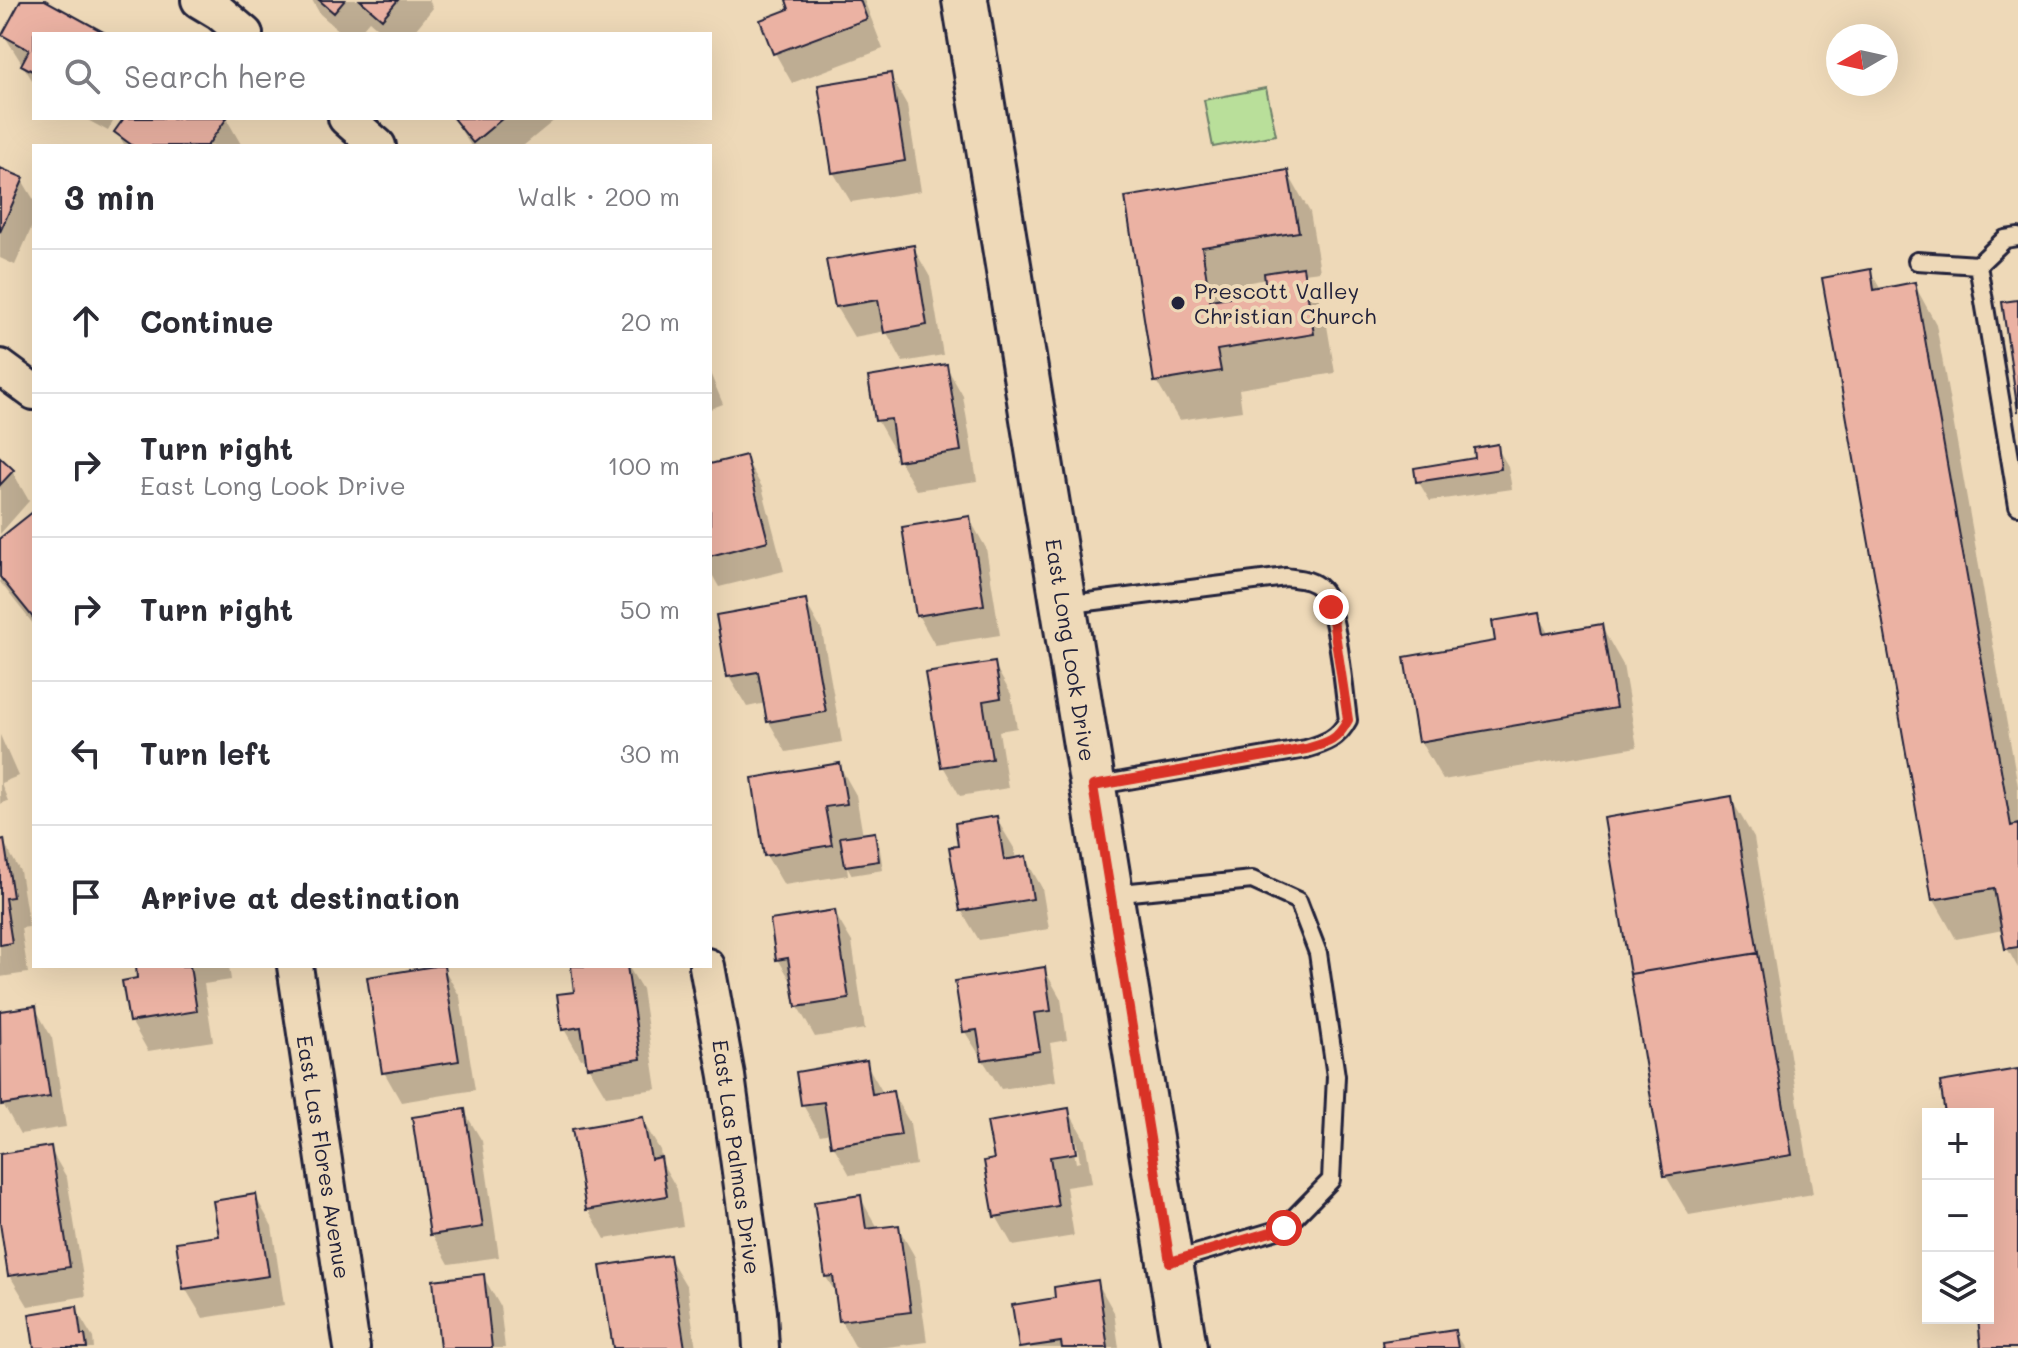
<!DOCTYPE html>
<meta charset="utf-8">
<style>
:root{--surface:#fff;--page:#f2f2f3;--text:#2b2b33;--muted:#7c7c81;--line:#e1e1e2}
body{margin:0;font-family:Mali,sans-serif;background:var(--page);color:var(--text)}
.controls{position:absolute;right:24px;bottom:24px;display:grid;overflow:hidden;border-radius:0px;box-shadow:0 8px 32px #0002}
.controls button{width:72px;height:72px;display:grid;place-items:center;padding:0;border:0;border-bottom:2px solid var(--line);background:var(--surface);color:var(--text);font:40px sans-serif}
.compass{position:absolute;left:1826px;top:24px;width:72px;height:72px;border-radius:50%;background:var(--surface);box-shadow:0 8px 32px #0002;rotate:261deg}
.stop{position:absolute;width:24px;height:24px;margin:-18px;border:6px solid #d93025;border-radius:50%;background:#fff}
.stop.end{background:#d93025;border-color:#fff;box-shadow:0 2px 8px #0008}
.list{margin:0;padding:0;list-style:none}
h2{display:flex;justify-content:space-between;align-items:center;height:104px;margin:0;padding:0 32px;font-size:34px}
h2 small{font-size:26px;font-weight:400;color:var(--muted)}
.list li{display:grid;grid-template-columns:52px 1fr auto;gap:24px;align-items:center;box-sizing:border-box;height:144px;padding:0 32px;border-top:2px solid var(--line)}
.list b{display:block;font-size:30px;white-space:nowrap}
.list p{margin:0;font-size:26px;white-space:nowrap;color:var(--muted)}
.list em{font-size:26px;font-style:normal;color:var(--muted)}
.icon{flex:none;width:44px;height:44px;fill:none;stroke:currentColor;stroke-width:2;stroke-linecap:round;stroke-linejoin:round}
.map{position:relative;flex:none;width:2018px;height:1348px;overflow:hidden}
.search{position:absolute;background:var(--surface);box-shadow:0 8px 32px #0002;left:32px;top:32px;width:680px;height:88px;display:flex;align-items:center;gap:20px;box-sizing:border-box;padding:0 28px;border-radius:0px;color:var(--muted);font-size:30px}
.panel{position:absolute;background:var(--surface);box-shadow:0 8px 32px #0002;left:32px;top:144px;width:680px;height:824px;border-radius:0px}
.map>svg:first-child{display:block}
.green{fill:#b9df9a;stroke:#6e806a;stroke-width:2}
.shadow{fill:#0003;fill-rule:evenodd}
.building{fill:#ebb2a3;stroke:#22223b;stroke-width:2}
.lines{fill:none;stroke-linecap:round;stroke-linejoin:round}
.lane-casing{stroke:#22223b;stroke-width:22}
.street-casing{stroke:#22223b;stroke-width:40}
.secondary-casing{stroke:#22223b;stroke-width:50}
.lane{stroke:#eed9b8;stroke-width:16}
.street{stroke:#eed9b8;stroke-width:34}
.secondary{stroke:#eed9b8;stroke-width:44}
.route{stroke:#d93025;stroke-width:10}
.poi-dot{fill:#22223b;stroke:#eed9b8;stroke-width:3}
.labels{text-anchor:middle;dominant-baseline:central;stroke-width:8;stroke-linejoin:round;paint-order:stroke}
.poi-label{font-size:22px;fill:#22223b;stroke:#eed9b8;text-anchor:start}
.street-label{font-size:22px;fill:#22223b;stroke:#eed9b8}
</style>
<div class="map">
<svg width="2018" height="1348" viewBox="0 0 2018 1348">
<rect width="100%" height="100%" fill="#eed9b8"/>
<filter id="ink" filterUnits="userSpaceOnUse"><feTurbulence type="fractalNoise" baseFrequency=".0125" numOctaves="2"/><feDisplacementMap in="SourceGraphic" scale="16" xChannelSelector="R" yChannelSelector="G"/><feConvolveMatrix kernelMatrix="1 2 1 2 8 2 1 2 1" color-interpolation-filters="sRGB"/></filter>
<g filter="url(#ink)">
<path class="green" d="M1266,88L1276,135L1213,147L1204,100Z"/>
<path class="shadow" d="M23,0H41L103,34H34V83L4,35Z
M312,0H429L433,8L412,34H384L369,21L358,34H343L320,14Z
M788,0H864L883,49L792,83L775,53L792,10Z
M890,75L907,105L921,191L851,202L833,172Z
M84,118H115L108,131Z
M127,118H226L242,146H125L117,132Z
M453,118H557L523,146H471Z
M0,170L22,180L34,200V222L15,265L0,258Z
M1287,172L1310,212L1320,271L1304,273L1324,308L1335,373L1239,389L1242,411L1179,420L1156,381L1127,198ZM1267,279L1269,293L1225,300L1223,287Z
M913,247L930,277L943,355L903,362L886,331L854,337L836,307L829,261Z
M1870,271L1881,290L1914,284L1936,324L2018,786V968L2007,948L2003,930L1956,939L1934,900L1824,279Z
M946,366L963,396L977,481L916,490L899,460L897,450H894L877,420Z
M710,373L723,404L710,409Z
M1496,446L1508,466L1512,489L1430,501L1418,481L1478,460Z
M745,457L762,487L784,571L719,587L710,571V466Z
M0,460L12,471L29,501L0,534Z
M34,513V625L0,582V541Z
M969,518L986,548L1000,635L935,645L918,615Z
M805,601L822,631L842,742L786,752L769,722L766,703L747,707L729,677Z
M1538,615L1549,635L1601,626L1623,665L1637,747L1443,780L1420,741L1497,643Z
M994,664L1011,694L1017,728L999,731L1008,788L960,796L943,766Z
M0,735L18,776L1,783L8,801L0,804Z
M839,765L856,795L863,836L874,834L879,843L883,870L852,875L847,866L848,875L784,885L766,855Z
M1731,799L1754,838L1813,1194L1689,1215L1666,1176L1606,820Z
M996,818L1014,848L1016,860L1025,858L1042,888L1049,929L979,940L961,910L960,847Z
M3,841L20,871L29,927L21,928L28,973L0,977V842Z
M834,912L852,942L865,1029L815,1037L798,1007L795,988L778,959Z
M138,966H229L231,980L204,984L213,1041L148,1051L131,1021L140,980Z
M574,966H628L642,989L657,1089L606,1096L588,1066L587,1058L581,1059L564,1029L576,993Z
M443,967L460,997L475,1090L401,1102L384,1072Z
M1044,969L1061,999L1067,1040L1050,1043L1056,1081L1001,1089L965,1032Z
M35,1008L52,1038L66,1127L20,1134L3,1104L0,1091V1013Z
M866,1063L883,1093H892L910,1123L916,1165L850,1175L833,1145L831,1133L820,1135L803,1105Z
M1068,1110L1085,1140L1092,1183L1066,1187L1074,1236L1013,1246L996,1216V1161ZM1072,1140H1076L1080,1162L1076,1163Z
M464,1111L482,1141L499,1257L449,1264L432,1234Z
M642,1120L660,1150L662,1163L677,1189L683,1226L605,1239L588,1209Z
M50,1149L67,1178L86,1296L28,1306L10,1276L0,1211V1156Z
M255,1196L272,1226L284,1305L203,1318L185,1288L221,1237Z
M860,1197L878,1229L898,1227L915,1257L927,1342L879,1348H856L841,1321L837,1295L826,1277Z
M669,1257L687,1287L696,1348H615Z
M483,1276L500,1306L505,1348H442Z
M1097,1282L1114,1312L1119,1348H1021L1058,1300Z
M75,1308L93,1338L94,1348H36Z
M1454,1332L1464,1348H1385Z"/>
<path class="building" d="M21,0H45L107,34H34V72L21,65L29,50L2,35Z
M319,0H345L334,13Z
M360,0H398L382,19Z
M786,0H860L867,19L773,54L760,20L789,9Z
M891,73L905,161L832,173L818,85Z
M124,118H227L207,146H133L114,132Z
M453,118H503L473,143Z
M0,168L24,178L0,232Z
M1288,170L1299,232L1202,247L1210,300L1266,291L1264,273L1303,267L1314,334L1217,350L1221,371L1154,382L1125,197Z
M914,245L927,325L884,333L878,300L835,307L826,260Z
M1871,269L1874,290L1915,282L2011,826L2018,824V947L2005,949L1994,889L1932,900L1822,278Z
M2018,300V412L2002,302Z
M947,364L961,451L897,461L891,419L875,421L868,377Z
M1498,444L1501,469L1416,482L1414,468L1475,458L1474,448Z
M746,455L768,541L710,556V464Z
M0,457L14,470L0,485Z
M34,511V619L0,577V538Z
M970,516L984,605L916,616L902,527Z
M806,599L826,712L767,722L758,672L727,677L716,615Z
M1539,613L1543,634L1602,624L1616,708L1418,742L1404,657L1495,641L1492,621Z
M995,662L1001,698L983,701L992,759L941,767L925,673Z
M840,763L847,804L825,807L832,845L764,856L752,778Z
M1732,796L1758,953L1630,974L1604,818Z
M997,816L1004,860L1026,856L1033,899L960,911L949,847L958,846L955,823Z
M875,832L879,861L845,866L840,837Z
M4,839L13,897L5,898L12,943L0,945V840Z
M835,910L849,999L796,1007L788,958L776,960L770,920Z
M1758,953L1792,1155L1664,1176L1630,974Z
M136,966H190L197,1011L129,1022L122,981L137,978Z
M435,966H444L459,1061L382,1073L367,977Z
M571,966H627L641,1059L587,1067L581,1027L562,1030L557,994L574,992Z
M1045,967L1051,1011L1034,1013L1040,1051L982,1060L977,1030L963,1032L955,981Z
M36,1006L50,1097L1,1105L0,1011Z
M867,1060L872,1094L893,1091L901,1135L831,1146L824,1102L801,1105L796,1072Z
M2018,1069V1348H1981L1978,1318H1988V1114H1945L1940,1082Z
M1069,1108L1076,1153L1050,1157L1058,1206L994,1217L984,1161L994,1159L987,1122Z
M465,1109L483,1227L430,1235L412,1117Z
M643,1117L651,1159L661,1157L667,1196L586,1210L572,1129Z
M51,1146L70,1267L8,1276L0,1223V1154Z
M256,1194L269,1276L183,1289L176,1242L219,1236L213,1201Z
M861,1195L866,1229L899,1225L911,1312L839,1321L833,1276L825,1277L814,1202Z
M670,1255L685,1348H613L600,1266Z
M484,1274L492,1348H440L433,1280Z
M1098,1280L1108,1348H1062L1061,1342L1019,1348L1012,1305L1055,1298L1054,1287Z
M77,1306L81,1335H85L87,1348H34L29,1314Z
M1455,1330L1458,1348H1383L1382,1341Z"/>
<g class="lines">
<defs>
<path id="lane" d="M2018,237L2005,239L1978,265L2018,506
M1917,261L1978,265
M1064,605L1286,577C1298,579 1312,579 1321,589C1338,606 1344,693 1348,720C1338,739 1326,743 1306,749L1094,786
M1111,894L1252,880L1298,901L1318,953L1336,1076L1331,1180L1284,1228L1172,1261"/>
<path id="street" d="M199,0L219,12L245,34
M346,118L378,146
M0,367L34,392
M295,966L352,1348
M707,966L727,1076L759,1312L761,1348"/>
<path id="secondary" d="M965,0L1184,1348"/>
</defs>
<use href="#lane" class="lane-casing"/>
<use href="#street" class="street-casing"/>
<use href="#secondary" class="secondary-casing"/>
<use href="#lane" class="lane"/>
<use href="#street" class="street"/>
<use href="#secondary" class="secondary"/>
</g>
</g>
<g class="lines" filter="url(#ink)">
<path class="route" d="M1284,1228L1170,1262L1093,786L1306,749C1328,743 1337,741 1348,720L1331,607"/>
</g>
<circle class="poi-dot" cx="1178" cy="303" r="8"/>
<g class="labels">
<g class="poi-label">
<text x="1194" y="290">Prescott Valley<tspan x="1194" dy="25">Christian Church</tspan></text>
</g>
<g class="street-label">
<text transform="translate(1071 650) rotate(81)">East Long Look Drive</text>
<text transform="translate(324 1157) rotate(81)">East Las Flores Avenue</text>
<text transform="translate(737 1157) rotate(82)">East Las Palmas Drive</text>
</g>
</g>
</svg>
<div class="controls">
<button>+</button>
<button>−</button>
<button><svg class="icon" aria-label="layers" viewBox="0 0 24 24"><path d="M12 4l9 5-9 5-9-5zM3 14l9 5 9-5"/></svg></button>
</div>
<svg class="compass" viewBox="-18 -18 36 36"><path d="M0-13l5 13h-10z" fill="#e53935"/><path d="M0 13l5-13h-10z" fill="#7c7c81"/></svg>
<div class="stop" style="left:1284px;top:1228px"></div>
<div class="stop end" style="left:1331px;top:607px"></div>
<div class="search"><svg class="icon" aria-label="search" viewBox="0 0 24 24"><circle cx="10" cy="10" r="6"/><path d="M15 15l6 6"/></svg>Search here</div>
<section class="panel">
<h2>3 min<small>Walk · 200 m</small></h2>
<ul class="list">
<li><svg class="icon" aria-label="ahead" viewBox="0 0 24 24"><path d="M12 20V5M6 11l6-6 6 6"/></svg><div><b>Continue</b></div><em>20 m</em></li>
<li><svg class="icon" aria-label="right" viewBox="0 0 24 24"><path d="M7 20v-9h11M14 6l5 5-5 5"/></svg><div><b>Turn right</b><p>East Long Look Drive</p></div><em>100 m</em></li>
<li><svg class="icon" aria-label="right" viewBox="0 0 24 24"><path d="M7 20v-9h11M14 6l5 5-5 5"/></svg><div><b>Turn right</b></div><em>50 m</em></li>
<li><svg class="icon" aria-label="left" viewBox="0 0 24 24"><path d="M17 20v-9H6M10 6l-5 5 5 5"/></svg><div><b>Turn left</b></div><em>30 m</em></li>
<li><svg class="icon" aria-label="arrive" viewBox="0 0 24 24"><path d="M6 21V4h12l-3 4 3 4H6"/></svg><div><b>Arrive at destination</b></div></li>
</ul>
</section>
</div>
